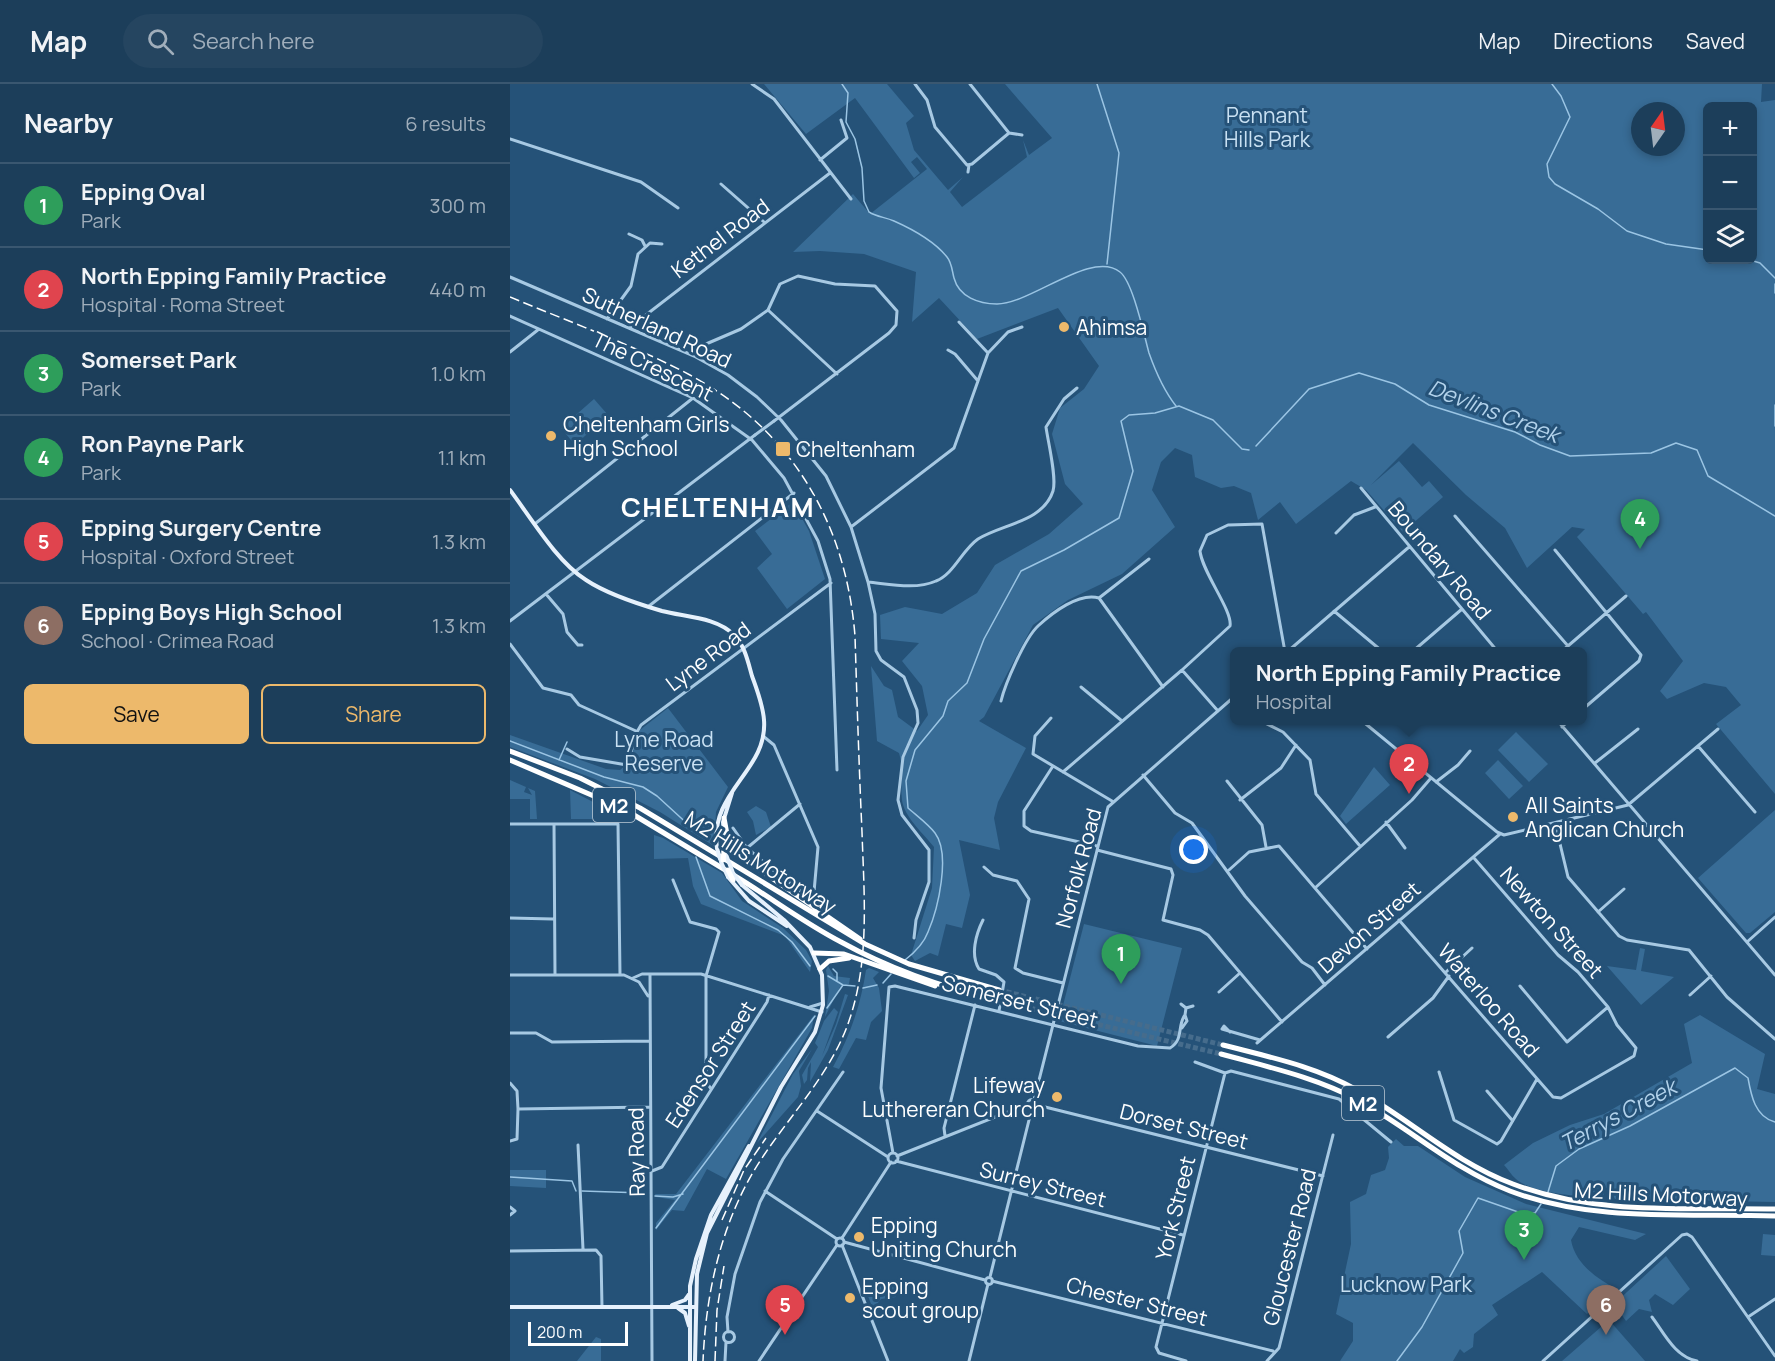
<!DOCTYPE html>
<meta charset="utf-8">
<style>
:root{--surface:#1c3e5a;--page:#254560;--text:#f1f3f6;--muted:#a0aebb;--line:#3a5770;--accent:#edb96b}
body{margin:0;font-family:Manrope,sans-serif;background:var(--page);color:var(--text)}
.controls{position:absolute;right:18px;top:18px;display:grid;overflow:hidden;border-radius:9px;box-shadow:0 3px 9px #0003}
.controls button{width:54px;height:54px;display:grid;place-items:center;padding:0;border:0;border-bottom:2px solid var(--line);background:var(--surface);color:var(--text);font:30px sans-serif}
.compass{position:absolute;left:1121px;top:18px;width:54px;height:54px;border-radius:50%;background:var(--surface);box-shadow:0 3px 9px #0003;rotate:14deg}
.scale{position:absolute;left:18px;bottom:15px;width:100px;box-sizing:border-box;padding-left:6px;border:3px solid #fff;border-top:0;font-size:16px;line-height:21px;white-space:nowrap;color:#fff;-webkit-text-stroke:4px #255278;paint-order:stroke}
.you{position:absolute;left:684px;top:766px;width:21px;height:21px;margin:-15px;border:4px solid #fff;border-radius:50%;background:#1a73e8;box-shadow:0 0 0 9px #1a73e833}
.badge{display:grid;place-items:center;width:39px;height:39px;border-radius:50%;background:var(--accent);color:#fff;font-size:20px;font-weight:700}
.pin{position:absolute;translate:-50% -50px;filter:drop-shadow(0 2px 3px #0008)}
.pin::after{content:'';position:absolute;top:32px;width:21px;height:18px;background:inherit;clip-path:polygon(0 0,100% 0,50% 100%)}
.popup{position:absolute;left:720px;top:563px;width:357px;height:78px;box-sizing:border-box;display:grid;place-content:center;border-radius:9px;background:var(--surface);filter:drop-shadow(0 2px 4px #0005);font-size:20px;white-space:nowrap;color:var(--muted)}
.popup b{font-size:22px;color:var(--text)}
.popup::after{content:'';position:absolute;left:50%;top:100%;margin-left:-12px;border:12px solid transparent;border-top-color:var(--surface)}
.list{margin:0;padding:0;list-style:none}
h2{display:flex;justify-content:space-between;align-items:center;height:78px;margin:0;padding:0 24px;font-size:26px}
h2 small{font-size:20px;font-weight:400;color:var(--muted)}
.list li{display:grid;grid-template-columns:39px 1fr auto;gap:18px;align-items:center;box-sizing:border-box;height:84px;padding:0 24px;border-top:2px solid var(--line)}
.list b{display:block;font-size:22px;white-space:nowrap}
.list p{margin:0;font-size:20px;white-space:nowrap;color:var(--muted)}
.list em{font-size:20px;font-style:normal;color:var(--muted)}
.actions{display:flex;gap:12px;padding:18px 24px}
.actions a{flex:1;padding:14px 0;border:2px solid var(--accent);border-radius:9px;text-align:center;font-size:21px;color:var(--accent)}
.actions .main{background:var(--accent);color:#111}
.icon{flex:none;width:33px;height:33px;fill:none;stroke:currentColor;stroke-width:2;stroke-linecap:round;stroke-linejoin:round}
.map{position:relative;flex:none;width:1265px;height:1277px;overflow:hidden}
header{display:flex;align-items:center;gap:36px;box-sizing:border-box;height:84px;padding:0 30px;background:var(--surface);border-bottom:2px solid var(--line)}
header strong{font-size:28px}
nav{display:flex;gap:33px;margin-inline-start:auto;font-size:21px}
.search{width:420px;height:54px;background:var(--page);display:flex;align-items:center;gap:15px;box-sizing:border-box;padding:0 21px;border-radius:33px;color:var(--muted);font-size:22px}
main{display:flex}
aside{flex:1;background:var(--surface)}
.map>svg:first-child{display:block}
.green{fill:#386c96;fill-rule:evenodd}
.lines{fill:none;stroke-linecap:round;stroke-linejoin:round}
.stream{stroke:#9bc5e4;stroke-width:1.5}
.highway-tunnel{stroke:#466c8c;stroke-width:5;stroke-dasharray:5 2.5;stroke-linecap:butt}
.minor{stroke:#a7c9e3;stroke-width:3}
.major{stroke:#e6f1fc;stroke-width:4}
.highway{stroke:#fff;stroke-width:5}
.rail{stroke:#fff;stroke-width:1.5;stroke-dasharray:10 4.5;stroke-linecap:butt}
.minor-bridge{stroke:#a7c9e3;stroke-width:3}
.major-bridge{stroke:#e6f1fc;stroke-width:4}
.highway-bridge{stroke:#fff;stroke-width:5}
.poi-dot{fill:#edb96b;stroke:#255278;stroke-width:2}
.labels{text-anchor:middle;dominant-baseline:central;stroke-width:6;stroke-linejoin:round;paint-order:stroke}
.shield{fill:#255278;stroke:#becbd6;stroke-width:1.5}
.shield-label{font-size:20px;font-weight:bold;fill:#fff}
.park-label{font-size:21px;fill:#c9e1f3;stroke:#255278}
.street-label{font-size:21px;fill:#fff;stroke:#255278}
.poi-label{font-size:21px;fill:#fff;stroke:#255278;text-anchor:start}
.water-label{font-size:22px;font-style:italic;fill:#b2d2eb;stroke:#255278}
.district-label{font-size:27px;font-weight:bold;letter-spacing:1.5px;fill:#fff;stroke:#255278}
</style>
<header>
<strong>Map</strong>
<div class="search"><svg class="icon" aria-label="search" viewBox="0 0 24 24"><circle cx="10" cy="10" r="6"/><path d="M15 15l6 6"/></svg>Search here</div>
<nav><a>Map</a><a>Directions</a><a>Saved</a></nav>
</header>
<main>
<aside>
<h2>Nearby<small>6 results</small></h2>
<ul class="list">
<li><span class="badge" style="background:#2e9e5b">1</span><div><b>Epping Oval</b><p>Park</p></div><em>300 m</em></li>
<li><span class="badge" style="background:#e0444e">2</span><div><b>North Epping Family Practice</b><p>Hospital · Roma Street</p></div><em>440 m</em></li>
<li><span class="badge" style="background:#2e9e5b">3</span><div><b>Somerset Park</b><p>Park</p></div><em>1.0 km</em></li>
<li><span class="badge" style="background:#2e9e5b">4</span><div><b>Ron Payne Park</b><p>Park</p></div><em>1.1 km</em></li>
<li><span class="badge" style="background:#e0444e">5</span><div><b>Epping Surgery Centre</b><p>Hospital · Oxford Street</p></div><em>1.3 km</em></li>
<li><span class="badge" style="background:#8d6e63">6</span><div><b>Epping Boys High School</b><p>School · Crimea Road</p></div><em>1.3 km</em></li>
</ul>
<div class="actions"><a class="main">Save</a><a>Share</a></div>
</aside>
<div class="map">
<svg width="1265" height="1277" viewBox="0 0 1265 1277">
<rect width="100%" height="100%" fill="#255278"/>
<path class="green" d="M254,0H377L404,32L396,39L404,66L438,106L453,93L440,108L452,123L517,73L513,56L519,71L542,54L495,0H1252L1251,18L1265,16V710L1206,640L1231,621L1216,603L1194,599L1157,615L1150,607L1173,577L1136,528L1133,530L1067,453L1075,445L1062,443L1017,484L995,444L956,411L903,359L861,401L889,377L912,403L919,397L933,413L893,448L856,406L841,397L786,440L770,418L748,436L741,409L724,402L711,404L685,393L682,371L665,364L651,378L642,406L665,443L612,490L558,516L523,541L474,633L469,637L516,664L488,718L484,734L490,766L449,756L460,811L452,844L436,840L428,872L420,869L405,877L401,871L422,804L424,763C414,750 394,733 392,716C390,699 394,685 389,669L367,657L361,582L374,602L382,606L388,633L407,647L418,631L412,602L392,577L409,559L371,555L370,531L395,523L432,530L467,509L485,481L539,450L573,420L555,400L542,350L550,324L574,305L589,282L548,224L467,255L429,214L402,238L406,188L354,170L310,167L283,168L343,110L360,130L417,85L407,73L401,78L410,89L404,94L345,14L296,50ZM1198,22H1242V176H1198ZM1130,27H1166V63H1130Z
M84,315L98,331L65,361L51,344Z
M283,418L299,447L315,495L277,525L247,484L262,470L245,447Z
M158,624L218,703L206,728L204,762L150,728L85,695L0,663V651L96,685L110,686L117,680L130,646Z
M1006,648L1038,680L1019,698L988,666Z
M988,676L1013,702L999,715L975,689Z
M864,683L880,701L836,740L830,732Z
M0,696L16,703L14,708L22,711L18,704L25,707L27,735H20V715H0Z
M60,706L108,731L105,735H61Z
M246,722L256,728L261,743L246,751L243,737L237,728Z
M1265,726V828L1240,849H1236L1188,794Z
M144,751L153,754L212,789L232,817L273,844L296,866L302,877L300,888L275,852L191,820L183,802L178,774L144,775Z
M574,840L672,864L647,962L549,937Z
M1130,864L1135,865L1131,887L1164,893L1131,921L1097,882L1126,886Z
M318,882L324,892L340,894L339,900L330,903L315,933L319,907L316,886Z
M359,884L369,888L363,894L369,904L372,927L361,938L356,956L346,954L329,985L323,983C340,952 351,920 356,886Z
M335,910L338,911L318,966L300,998L301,978L298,984L297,996L294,1000L292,991L308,963L305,959L314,937L324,924L328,928L312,972L326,940Z
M304,931L302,944L216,1095L197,1085L174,1127L162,1126L146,1146V1139L165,1116L146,1113L145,1110H166Z
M1190,931L1255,970L1247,1005L1265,1010V1118L1105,1115L1098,1103L1094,1105V1115C1072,1112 1022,1110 1006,1095C1001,1091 998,1085 994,1081L1023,1059L1060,1041L1094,1030L1182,979L1174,940Z
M302,965L289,987L291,1002L288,1013L247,1059L283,990Z
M886,1055L894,1062H908L955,1093L1016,1120L1136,1150L1125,1156L1069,1143L1061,1156C1065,1179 1086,1194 1106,1205L1077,1230L1032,1188L982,1221L988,1231L964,1250L963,1263L954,1269L950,1265L943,1277H830L843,1257V1239L826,1230L841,1160L840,1118L856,1110L861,1091L875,1086L879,1074L878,1063Z
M0,1086H36V1104L0,1102Z
M1253,1150L1265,1151V1172L1251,1171Z
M1156,1172L1180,1205L1163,1221L1145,1210L1139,1216L1142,1228L1129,1225L1116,1237L1104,1220Z
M369,1197L377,1202L386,1203V1213L371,1215L363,1225L354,1202Z
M1099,1236L1135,1277H1052Z
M86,1253L91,1255V1277H67Z"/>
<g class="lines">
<path class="stream" d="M332,0L338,9L336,38L345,55L352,84L354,117L359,128C367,133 375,133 384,137C402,145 425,158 437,173C442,179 442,187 444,194C449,213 469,220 487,220C521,220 582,165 610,188C623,198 634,251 639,269C645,286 655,308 666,322
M587,0L609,69L597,180
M1042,0L1051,12L1060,33L1037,80L1039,93L1045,100L1088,125L1117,147L1156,160L1198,166
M1240,176L1250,179L1265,194
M1265,200V209
M1265,321V342
M746,362L799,305L849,289L885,300L919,321L1005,348L1030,361L1060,372L1141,369L1166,359L1187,366L1198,392L1265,432
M0,657L94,693L133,703L147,712L182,744
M49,676L57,658
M186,773L200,812L268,846L282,858L300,882
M395,876C404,869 414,859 418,848C428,825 441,770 425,749C418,740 407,732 398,724L396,697L405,666L433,632L438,617L457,599L474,555L511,487L554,466L609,434L623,387L611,337L619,331L645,329L669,322L703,336L732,365L739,366
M323,885L327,889V897
M318,892L333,901L345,902
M373,899L381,890
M353,904L367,901
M317,924L333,901
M0,1093L62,1097L66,1107
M72,1107L134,1109
M1038,1108L1046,1082L1069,1065L1120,1042L1225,984L1238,994C1241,1011 1245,1033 1265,1038
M145,1112L163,1113L173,1110
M146,1144L305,932
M887,1277L912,1243L953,1169L949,1147L968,1114L1011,1129H1025L1031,1120"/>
<path class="highway-tunnel" d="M489,906L713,961
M486,916L711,970"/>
<path class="minor" d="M242,0L264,15L341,115
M405,0L417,16L425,43L457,81L462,80L499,49L460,0
M499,49L512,51
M0,55L131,98L168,124
M310,76L337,54L331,36
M458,88L459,81
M211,100L254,138
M119,150L132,156L135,162
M0,193L184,272L218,291L247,313L271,336L316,392L341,443L358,498L365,530L366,567L371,576L394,593L407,626L408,639L393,673L388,716L392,731L419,766V798L406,836L404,854
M258,226L270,200L288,192L325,200L365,202L387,227L386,241L379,249L264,337
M0,232L183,314L242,356L274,394L308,457L320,495L327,686
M97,235L121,202L128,170L140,159L152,160
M449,238L478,269
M119,244L320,89
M438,266L445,270L468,297
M0,268L29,245
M184,272L189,263L231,245L258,226L327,290
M851,404L988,568
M945,432L1058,562
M26,439L183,314
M341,443L444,364L478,269L498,248L512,243
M826,449L844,431L865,423
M1045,466L1131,571L1129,577L1073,625
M358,498C379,500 406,506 426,497C444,490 452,466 468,455C492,440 533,438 543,407C547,394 538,358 536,343L554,315L567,304
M36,510L53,530L57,548L68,561H72
M589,514L639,475
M139,522L284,409
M824,527L873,568
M0,537L245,351
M0,560L33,604L61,611L69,621L126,647
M777,568L899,463
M902,568L952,525
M1051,568L1116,512
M672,586L720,542C723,527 692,488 690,467L697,451L718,441L752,440L775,568
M571,603L612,637
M491,617C495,600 515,554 528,542C542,529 569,508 589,514L653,603
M541,634L525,652L523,670L602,717
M749,636L773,648L800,676L806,710L850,762
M851,636L987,748L994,751L1118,721L1208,645
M1047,636L1265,891
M1052,643L1059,636
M253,652L264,661L308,763L304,808H292L272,793
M1188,662L1245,728
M57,665L70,673L117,681L127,648L131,641L321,499
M1085,679L1128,645
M543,682L514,727V742L521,747L587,762
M553,688L672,586L708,627
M633,691L665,729L682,739L735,812L792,878L802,884L815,901
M717,697L752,741L756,763
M926,698L948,681L960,667
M730,716L771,684L786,661
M876,738L895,764
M1045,739L1058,793L1109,852L1117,856L1179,866L1217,913L1265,955
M0,740H108L110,891
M44,740L45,891
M223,744L237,764L269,791
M237,764L290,720
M587,766L661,785L663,791L653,836L690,846L698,851L772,938
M474,783L483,791L507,797L519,815L505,884L513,889L553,899
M719,786L739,768L769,762L857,865
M163,796L180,838L206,845L209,848L196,892V997L201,1005
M805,804L902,716L921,694
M1088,828L1114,805
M0,834L43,835
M473,836C466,850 460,871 469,885L486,891L494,898L489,927
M889,836L1043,1013L1051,1014L1124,972L1126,964L1107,941L1098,923L1068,888L1048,871L964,774
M1237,858L1265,833
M936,888L962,864
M140,890L142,1277
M0,891H114L129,898L138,912
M123,894L132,890H191L312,928
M1010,902L1057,958L1098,923
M709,908L730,889
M1180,911L1201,892
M671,920L676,924L675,931
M300,923L313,919
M676,924L683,922
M712,945L750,956
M712,945L714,942L720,948
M0,949H26L42,958L140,957
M878,953L923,914L939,892
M747,959L990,750
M685,978L715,989L721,987L829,1015L881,1058
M929,988L944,1036L987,1060L991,1057L1027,995
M0,999L7,1007L8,1025
M977,1007L1002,1036
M517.5 1020a4.5 4.5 0 1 1 9 0a4.5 4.5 0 1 1-9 0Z
M524,1016L598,723L725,612
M527,1021L813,1092
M307,1027L378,1073
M435,1052L434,1044L465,921
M0,1057L7,1055L8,1025L140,1023
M68,1061L73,1165
M383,1069L371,1004L379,903L385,902L628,962L660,964C674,956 667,941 675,931L677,937L672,944
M378 1074a5 5 0 1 1 10 0a5 5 0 1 1-10 0Z
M387,1072L518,1020
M386,1077L673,1151
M142,1087L152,1083L257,918L259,911
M255,1107L327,1155
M0,1123L5,1127L0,1131
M326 1158a4 4 0 1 1 8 0a4 4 0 1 1-8 0Z
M332,1154L381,1078
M334,1158L475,1196
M332,1161L378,1277
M0,1167L86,1166L91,1172L92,1223
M480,1193L522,1024
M475.5 1197a3.5 3.5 0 1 1 7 0a3.5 3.5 0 1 1-7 0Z
M482,1197L763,1267
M1142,1233C1154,1249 1165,1273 1187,1277
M1238,1233L1265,1215
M213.5 1253a5.5 5.5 0 1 1 11 0a5.5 5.5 0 1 1-11 0Z
M218,1248L217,1233L225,1190L250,1118L273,1075L333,988
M215,1277L216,1258
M249,1277L327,1161
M459,1277L478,1200
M676,1277L649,1269L646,1263L715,989
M757,1277L769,1264L823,1051
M1033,1277L1172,1151L1177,1150L1182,1153L1265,1272"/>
<path class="major" d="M0,406C21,434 47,478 76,496C97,510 128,520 152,527C175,533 207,533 224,551C235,562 238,578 242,592C247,606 253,621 254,636C258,687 199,707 207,764
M215,767L213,738L222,709
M218,793L239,817L277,842
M162,1221L175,1216L180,1209
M0,1223H186
M168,1224L175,1229L179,1242
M180,1277V1202L186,1175L201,1131L239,1062
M185,1277L187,1190L197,1149L271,1003L305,948L313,921L312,891L300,863L274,836L232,801"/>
<path class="highway" d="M0,667L70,694L130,724L355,860L399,880L489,906
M0,676L114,725L217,787
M214,734L218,756L231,768
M214,767L224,768L350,855
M225,792C260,813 294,839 331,858C380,885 431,903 486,916
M304,869L334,870L425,902
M310,885L319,877L339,874
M713,961C759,973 805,982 847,1006C901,1036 944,1078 1003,1100C1086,1132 1178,1123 1265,1125
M711,970C758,983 805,993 848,1016C901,1045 943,1085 1000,1107C1084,1139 1177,1129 1265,1132"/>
<path class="rail" d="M0,213C60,238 123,261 180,291C282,346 336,439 345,552C347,617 349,683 352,748C354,811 360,876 339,937C322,987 283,1028 254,1071C213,1131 196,1205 193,1277
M212,1136L234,1086L256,1054
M205,1277L207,1226L214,1182"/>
<path class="minor-bridge" d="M245,351L264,337"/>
<path class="major-bridge" d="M207,764L210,775
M215,768L223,789L232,801
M211,778L218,793"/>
<path class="highway-bridge" d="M213,776L214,767
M218,786L223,796"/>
</g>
<g class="poi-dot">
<circle cx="554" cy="243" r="6"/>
<circle cx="41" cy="352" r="6"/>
<rect x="265" y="357" width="16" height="16" rx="3"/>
<circle cx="1003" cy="733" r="6"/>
<circle cx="547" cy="1013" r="6"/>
<circle cx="349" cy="1153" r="6"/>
<circle cx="340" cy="1214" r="6"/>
</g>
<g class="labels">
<g class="shield">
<rect x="83" y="704" width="42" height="34" rx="4.5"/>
<rect x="832" y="1002" width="42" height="34" rx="4.5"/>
</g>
<g class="shield-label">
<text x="104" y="721">M2</text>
<text x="853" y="1019">M2</text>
</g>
<g class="park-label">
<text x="757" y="31">Pennant<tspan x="757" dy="24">Hills Park</tspan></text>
<text x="154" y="655">Lyne Road<tspan x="154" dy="24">Reserve</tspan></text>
<text x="896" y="1200">Lucknow Park</text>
</g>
<g class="street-label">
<text transform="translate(210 154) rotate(-37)">Kethel Road</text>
<text transform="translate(147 243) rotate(25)">Sutherland Road</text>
<text transform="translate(143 282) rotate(26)">The Crescent</text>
<text transform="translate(930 476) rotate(50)">Boundary Road</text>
<text transform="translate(198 572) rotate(-37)">Lyne Road</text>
<text transform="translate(251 778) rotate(32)">M2 Hills Motorway</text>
<text transform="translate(568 784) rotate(-75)">Norfolk Road</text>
<text transform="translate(1042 838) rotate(48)">Newton Street</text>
<text transform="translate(859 843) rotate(-41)">Devon Street</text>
<text transform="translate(979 916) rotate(49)">Waterloo Road</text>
<text transform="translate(510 917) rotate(14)">Somerset Street</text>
<text transform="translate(200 980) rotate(-57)">Edensor Street</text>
<text transform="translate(674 1042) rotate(14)">Dorset Street</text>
<text transform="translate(126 1068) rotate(-91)">Ray Road</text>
<text transform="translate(533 1100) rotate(14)">Surrey Street</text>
<text transform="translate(1151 1110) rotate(3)">M2 Hills Motorway</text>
<text transform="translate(665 1124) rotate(-76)">York Street</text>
<text transform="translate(779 1163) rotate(-76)">Gloucester Road</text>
<text transform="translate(627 1217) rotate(14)">Chester Street</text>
</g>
<g class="poi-label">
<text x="566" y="243">Ahimsa</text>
<text x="53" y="340">Cheltenham Girls<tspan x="53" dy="24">High School</tspan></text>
<text x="286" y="365">Cheltenham</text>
<text x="1015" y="721">All Saints<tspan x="1015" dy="24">Anglican Church</tspan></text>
<text x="535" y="1001" text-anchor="end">Lifeway<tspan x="535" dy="24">Luthereran Church</tspan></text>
<text x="361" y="1141">Epping<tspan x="361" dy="24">Uniting Church</tspan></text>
<text x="352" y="1202">Epping<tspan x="352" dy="24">scout group</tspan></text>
</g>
<g class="water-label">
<text transform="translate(984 327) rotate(21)">Devlins Creek</text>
<text transform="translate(1108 1031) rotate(-28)">Terrys Creek</text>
</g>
<g class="district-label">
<text x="208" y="422">CHELTENHAM</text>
</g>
</g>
</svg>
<div class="controls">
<button>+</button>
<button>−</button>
<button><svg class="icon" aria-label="layers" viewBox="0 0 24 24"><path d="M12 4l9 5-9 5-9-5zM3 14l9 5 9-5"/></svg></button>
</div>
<svg class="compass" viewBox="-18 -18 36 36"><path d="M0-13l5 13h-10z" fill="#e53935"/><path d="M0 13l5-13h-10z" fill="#a0aebb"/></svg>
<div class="scale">200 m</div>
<div class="you"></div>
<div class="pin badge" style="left:611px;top:900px;background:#2e9e5b">1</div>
<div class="pin badge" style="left:899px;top:710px;background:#e0444e">2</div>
<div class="popup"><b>North Epping Family Practice</b>Hospital</div>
<div class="pin badge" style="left:1014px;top:1176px;background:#2e9e5b">3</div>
<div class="pin badge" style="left:1130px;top:465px;background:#2e9e5b">4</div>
<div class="pin badge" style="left:275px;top:1251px;background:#e0444e">5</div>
<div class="pin badge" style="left:1096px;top:1251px;background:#8d6e63">6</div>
</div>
</main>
